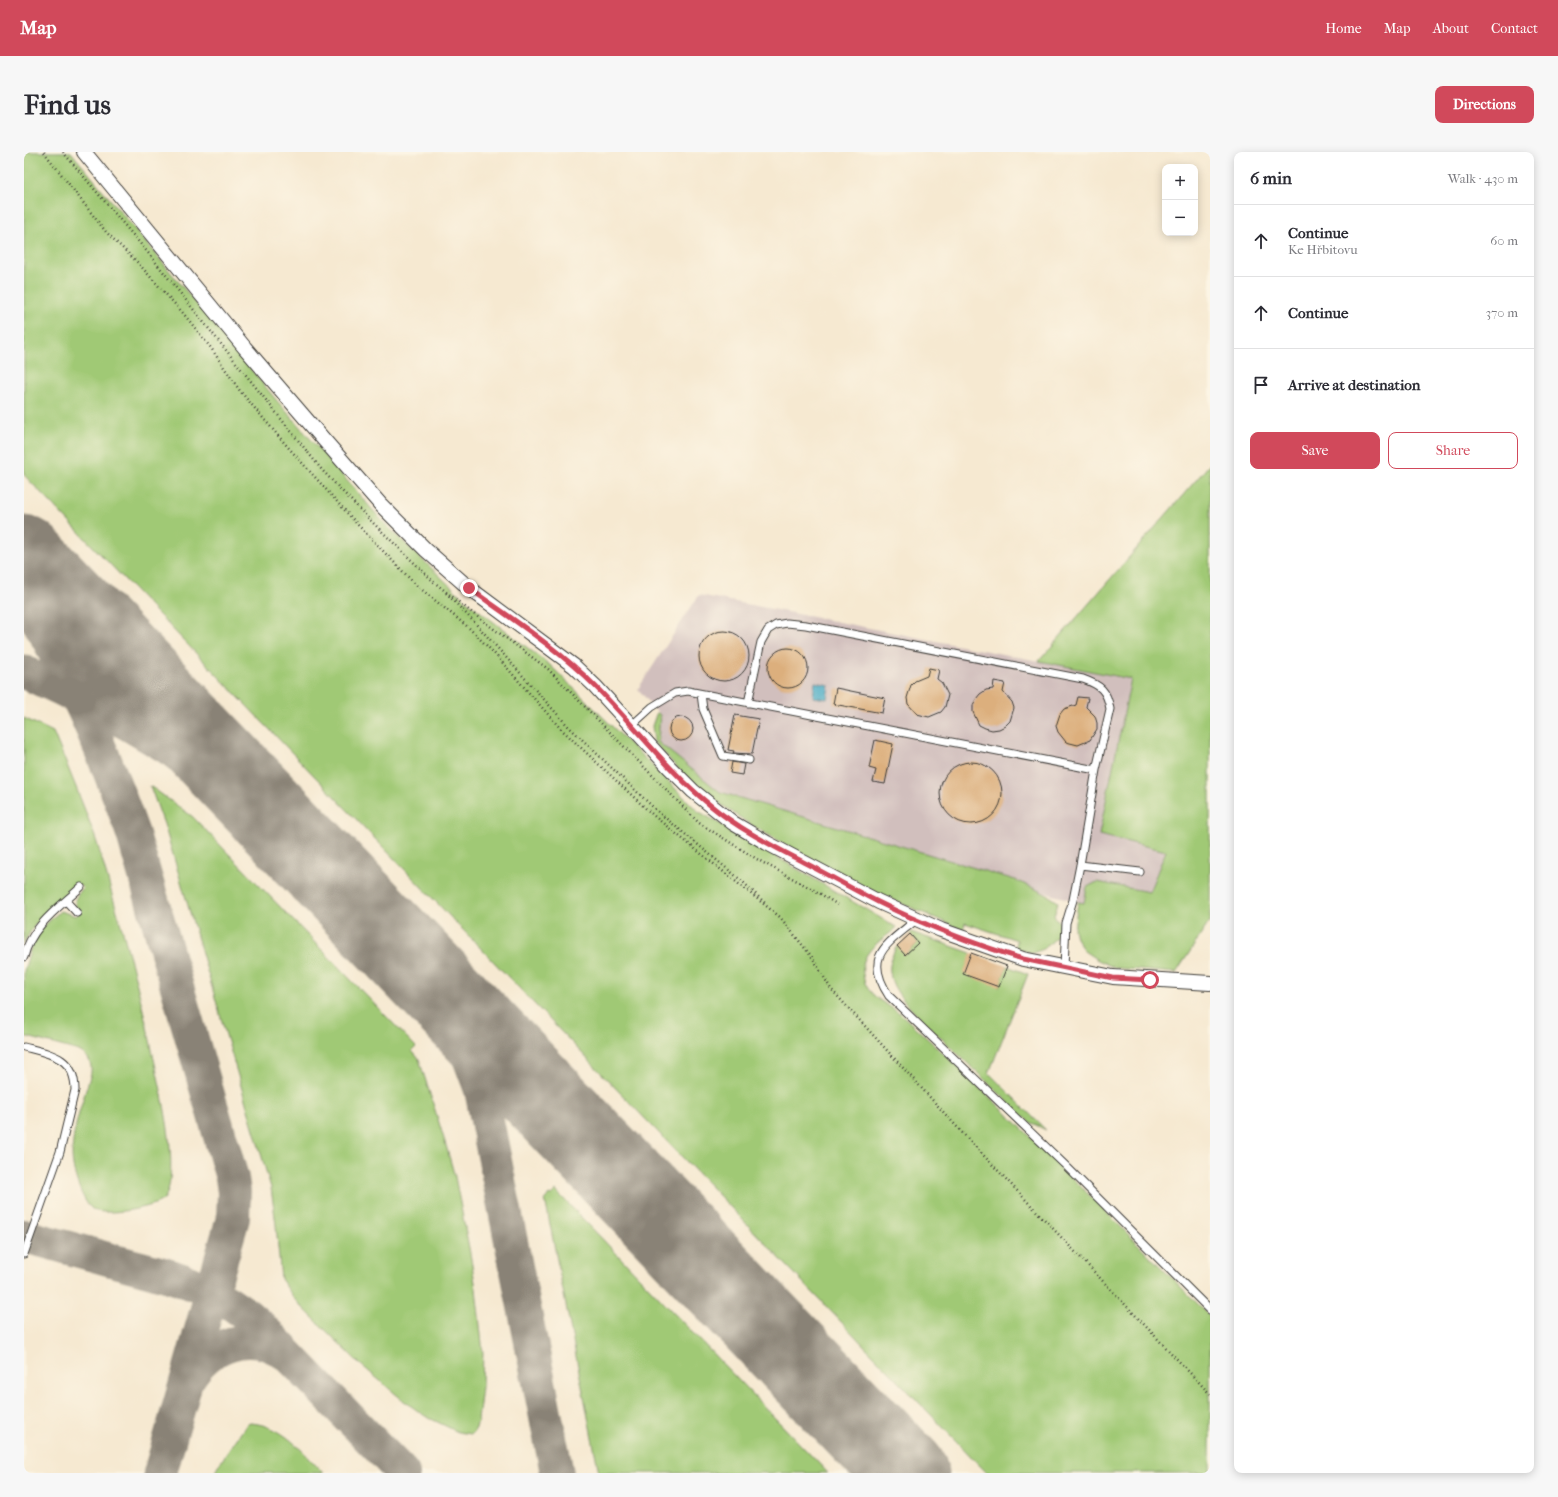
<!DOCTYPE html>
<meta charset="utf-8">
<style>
:root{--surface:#fff;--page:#f7f7f7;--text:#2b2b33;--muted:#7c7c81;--line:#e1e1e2;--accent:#d1495b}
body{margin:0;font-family:"IM FELL French Canon",serif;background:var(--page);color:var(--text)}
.controls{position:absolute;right:12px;top:12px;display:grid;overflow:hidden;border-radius:8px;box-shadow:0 2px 10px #0003}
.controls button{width:36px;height:36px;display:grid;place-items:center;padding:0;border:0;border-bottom:1px solid var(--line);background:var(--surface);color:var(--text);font:20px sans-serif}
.stop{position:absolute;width:12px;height:12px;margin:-9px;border:3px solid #d1495b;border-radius:50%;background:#fff}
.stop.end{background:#d1495b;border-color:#fff;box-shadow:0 1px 4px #0008}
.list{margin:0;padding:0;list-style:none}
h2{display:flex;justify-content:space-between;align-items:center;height:52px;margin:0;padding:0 16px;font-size:17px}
h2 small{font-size:13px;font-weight:400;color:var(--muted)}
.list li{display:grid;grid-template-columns:26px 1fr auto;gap:12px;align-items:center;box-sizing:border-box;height:72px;padding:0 16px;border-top:1px solid var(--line)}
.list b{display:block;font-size:15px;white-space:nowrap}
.list p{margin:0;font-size:13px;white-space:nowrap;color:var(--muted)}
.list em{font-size:13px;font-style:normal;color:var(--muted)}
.actions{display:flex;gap:8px;padding:12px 16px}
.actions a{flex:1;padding:9px 0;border:1px solid var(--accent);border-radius:8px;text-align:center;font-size:14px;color:var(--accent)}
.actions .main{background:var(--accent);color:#fff}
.icon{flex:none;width:22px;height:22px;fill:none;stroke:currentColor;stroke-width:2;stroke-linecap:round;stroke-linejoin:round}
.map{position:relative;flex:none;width:1186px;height:1321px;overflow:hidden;border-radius:8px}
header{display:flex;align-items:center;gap:24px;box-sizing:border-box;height:56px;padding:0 20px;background:var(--accent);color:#fff}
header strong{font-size:19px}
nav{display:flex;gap:22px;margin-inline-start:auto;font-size:14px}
.intro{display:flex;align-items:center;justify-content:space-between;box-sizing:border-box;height:96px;padding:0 24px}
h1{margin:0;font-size:28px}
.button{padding:10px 18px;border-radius:8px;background:var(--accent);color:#fff;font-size:14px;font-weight:700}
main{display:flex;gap:24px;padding:0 24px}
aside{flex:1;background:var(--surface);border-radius:8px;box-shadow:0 2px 10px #0003}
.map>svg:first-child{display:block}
.industrial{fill:#d1bfbd}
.green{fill:#a0c974;stroke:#5e7248}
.water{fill:#46aac5;stroke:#316370}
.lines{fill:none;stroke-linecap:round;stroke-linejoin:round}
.taxiway{stroke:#898276;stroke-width:34}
.runway{stroke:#898276;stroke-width:85}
.building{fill:#dcaf7d}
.lane-casing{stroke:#3d3b37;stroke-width:9}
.street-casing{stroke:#3d3b37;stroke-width:16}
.path{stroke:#3d3b37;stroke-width:2.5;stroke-dasharray:1 3;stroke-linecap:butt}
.lane{stroke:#fff;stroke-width:7}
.street{stroke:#fff;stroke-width:14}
.route{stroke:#d1495b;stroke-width:5}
</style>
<header>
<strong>Map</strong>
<nav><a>Home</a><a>Map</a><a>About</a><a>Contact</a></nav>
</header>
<div class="intro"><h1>Find us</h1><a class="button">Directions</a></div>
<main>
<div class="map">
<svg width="1186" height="1321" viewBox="0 0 1186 1321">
<rect width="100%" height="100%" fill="#fcf5e5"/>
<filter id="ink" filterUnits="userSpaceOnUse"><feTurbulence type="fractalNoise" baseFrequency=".025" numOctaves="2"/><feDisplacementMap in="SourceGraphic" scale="8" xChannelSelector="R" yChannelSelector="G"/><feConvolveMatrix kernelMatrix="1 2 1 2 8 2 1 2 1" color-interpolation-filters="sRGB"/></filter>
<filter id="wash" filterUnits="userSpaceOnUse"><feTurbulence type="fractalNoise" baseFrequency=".012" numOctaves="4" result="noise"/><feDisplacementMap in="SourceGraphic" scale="16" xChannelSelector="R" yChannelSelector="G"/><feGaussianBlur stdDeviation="0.9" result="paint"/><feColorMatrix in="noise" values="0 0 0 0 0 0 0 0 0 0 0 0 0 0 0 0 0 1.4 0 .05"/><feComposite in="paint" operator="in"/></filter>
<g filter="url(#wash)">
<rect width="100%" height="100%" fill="#f6e9d1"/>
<path class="industrial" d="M675,443L1107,527L1142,698L1125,740L1073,730L1063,735L1060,751L1014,739L991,728L696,640L634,590L636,563L614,537Z"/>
<path class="green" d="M0,0H47L254,250L361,372L441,448L526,513L674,659L872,775L870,778C851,793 832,803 841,831C847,846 865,853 877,862C887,871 896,880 906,889C1002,977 1093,1072 1186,1164V1321H963L0,323Z
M1186,312V769L1152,821L1091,816L1072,807L1060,799L1052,786L1050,777L1054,750L1060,751L1063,735L1073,730L1125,740L1142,699L1075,683L1107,527L1015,509Z
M633,560L636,563L634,590L696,640L991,728C1006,735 1021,740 1034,750L1030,764L1038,773L1037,781L1020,797L1008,801L992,796L993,788L941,771L939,778L821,727L724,671L668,632L630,590L628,574Z
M0,566L29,580C44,615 58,649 71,685C77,703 82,721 87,739C104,795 118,850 130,907C138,943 153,1003 144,1039C143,1041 142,1044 141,1046C133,1056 81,1064 70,1058C59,1052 51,1025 49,1014C44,987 60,947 67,921C68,910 64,904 55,899L0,884V819L9,789L19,775L36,759L52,764L55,761C49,748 50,747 59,736L54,732C35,750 10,767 0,792Z
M126,634L169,665L392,895L388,899L395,907L421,990L431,1025L446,1101L452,1137L459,1201L458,1235L454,1268L452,1276L449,1281L446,1282L434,1280L401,1264L380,1249L336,1212L272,1149L257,1127L252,1073L247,1036L140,672Z
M887,780L947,801L975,835L983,814L1004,822L965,921L1022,978L1004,969L891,861C872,841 856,822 873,794L882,803L894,791L886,782Z
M532,1039L804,1321H575L521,1047L525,1043L527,1044Z
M227,1271C260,1274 278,1299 299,1321H193V1316L196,1311L223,1272Z"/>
<path class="water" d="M791,530L805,533L803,547L789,545Z"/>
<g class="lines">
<path class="taxiway" d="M0,445C47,522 79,598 109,682L208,1026L210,1040L209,1066L136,1321
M0,520C48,541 94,565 138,592C209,636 272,691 330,750C363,784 397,818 422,859C438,884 447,911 457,938L533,1321
M0,1084C31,1092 63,1101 94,1110C152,1125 192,1133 238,1176L379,1321
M164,1227C185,1192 226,1176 262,1202"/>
<path class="runway" d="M0,406L882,1321"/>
</g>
<g id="blocks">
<path class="building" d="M675 504a25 25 0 1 1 50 0a25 25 0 1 1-50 0Z
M744 516a20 20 0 1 1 40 0a20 20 0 1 1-40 0Z
M905,516L915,518L913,527L918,531L924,543L921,555L917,560L905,565L893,562L884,552L883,546L887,533L891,529L903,524Z
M970,529L981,531L979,540L988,550L990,556L986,569L981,574L975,577L968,578L961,576L955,573L949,560V553L952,547L956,542L962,538L969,537Z
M812,536L861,546L858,561L809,552Z
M1054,545L1064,546L1062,555L1071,564L1073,571V577L1066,588L1054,593L1042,590L1034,580L1032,574L1036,562L1040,557L1052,553Z
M711,563L735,567L728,602L709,601L710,599L704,598Z
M645 577a12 12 0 1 1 24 0a12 12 0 1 1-24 0Z
M851,588L869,592L861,632L849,630L852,618L845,616Z
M708,610L720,612L718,623L706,621Z
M916 641a31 31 0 1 1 62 0a31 31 0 1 1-62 0Z
M886,782L894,791L881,803L873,794Z
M947,801L983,814L975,835L939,822Z"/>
</g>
</g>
<g filter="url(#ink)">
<use href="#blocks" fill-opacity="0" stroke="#3d3b37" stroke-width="1"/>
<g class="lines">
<defs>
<path id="lane" d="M677,542L679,557L699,604L725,608
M724,551L737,490L744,478L752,473L763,471L782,473L1059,527C1076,533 1083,538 1086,557L1072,618
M607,574L628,555L651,541L664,539L1072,618L1056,713L1049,748L1042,771L1040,815
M1056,713L1116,720
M42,749L53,761
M893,767C864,792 838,803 865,844L1042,1014L1186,1158
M0,805C7,774 36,755 57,735
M0,895C27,902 51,905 51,938L36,1000L0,1102"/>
<path id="street" d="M60,0L221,196L301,289L357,353L402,398L445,436L550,514L571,534L645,615L669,639L709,671L743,691L855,750L917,778L999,807L1089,825L1186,831"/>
</defs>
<use href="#lane" class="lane-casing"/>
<use href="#street" class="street-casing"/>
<path class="path" d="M20,0L82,80L114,111L159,161L187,196L216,239L263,294L334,373L392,433L444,475L469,500L537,577L630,664L756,765L788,805L807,837L944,987L1186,1242
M39,0L125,102L298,318L344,366L410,430L451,463L524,517L675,671L736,709L792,739L814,753
M422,441L452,472L544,574L633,659L718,729L741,751"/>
<use href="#lane" class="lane"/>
<use href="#street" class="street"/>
</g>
</g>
<g class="lines" filter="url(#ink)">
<path class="route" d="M445,436C488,467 533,496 571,534C610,573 643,618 686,653C716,678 751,695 785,713C808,725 830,738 854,750C900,773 950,792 999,807L1089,826L1126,828"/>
</g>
</svg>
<div class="controls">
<button>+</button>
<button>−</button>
</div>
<div class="stop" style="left:1126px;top:828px"></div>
<div class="stop end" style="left:445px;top:436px"></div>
</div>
<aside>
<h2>6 min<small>Walk · 430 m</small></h2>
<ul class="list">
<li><svg class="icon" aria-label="ahead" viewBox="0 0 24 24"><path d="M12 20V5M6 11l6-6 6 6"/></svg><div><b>Continue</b><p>Ke Hřbitovu</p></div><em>60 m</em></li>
<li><svg class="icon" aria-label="ahead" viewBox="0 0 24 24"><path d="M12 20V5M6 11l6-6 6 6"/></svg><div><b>Continue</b></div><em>370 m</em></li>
<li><svg class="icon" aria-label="arrive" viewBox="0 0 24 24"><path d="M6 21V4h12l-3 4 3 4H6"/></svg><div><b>Arrive at destination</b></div></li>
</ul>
<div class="actions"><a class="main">Save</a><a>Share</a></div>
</aside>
</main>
